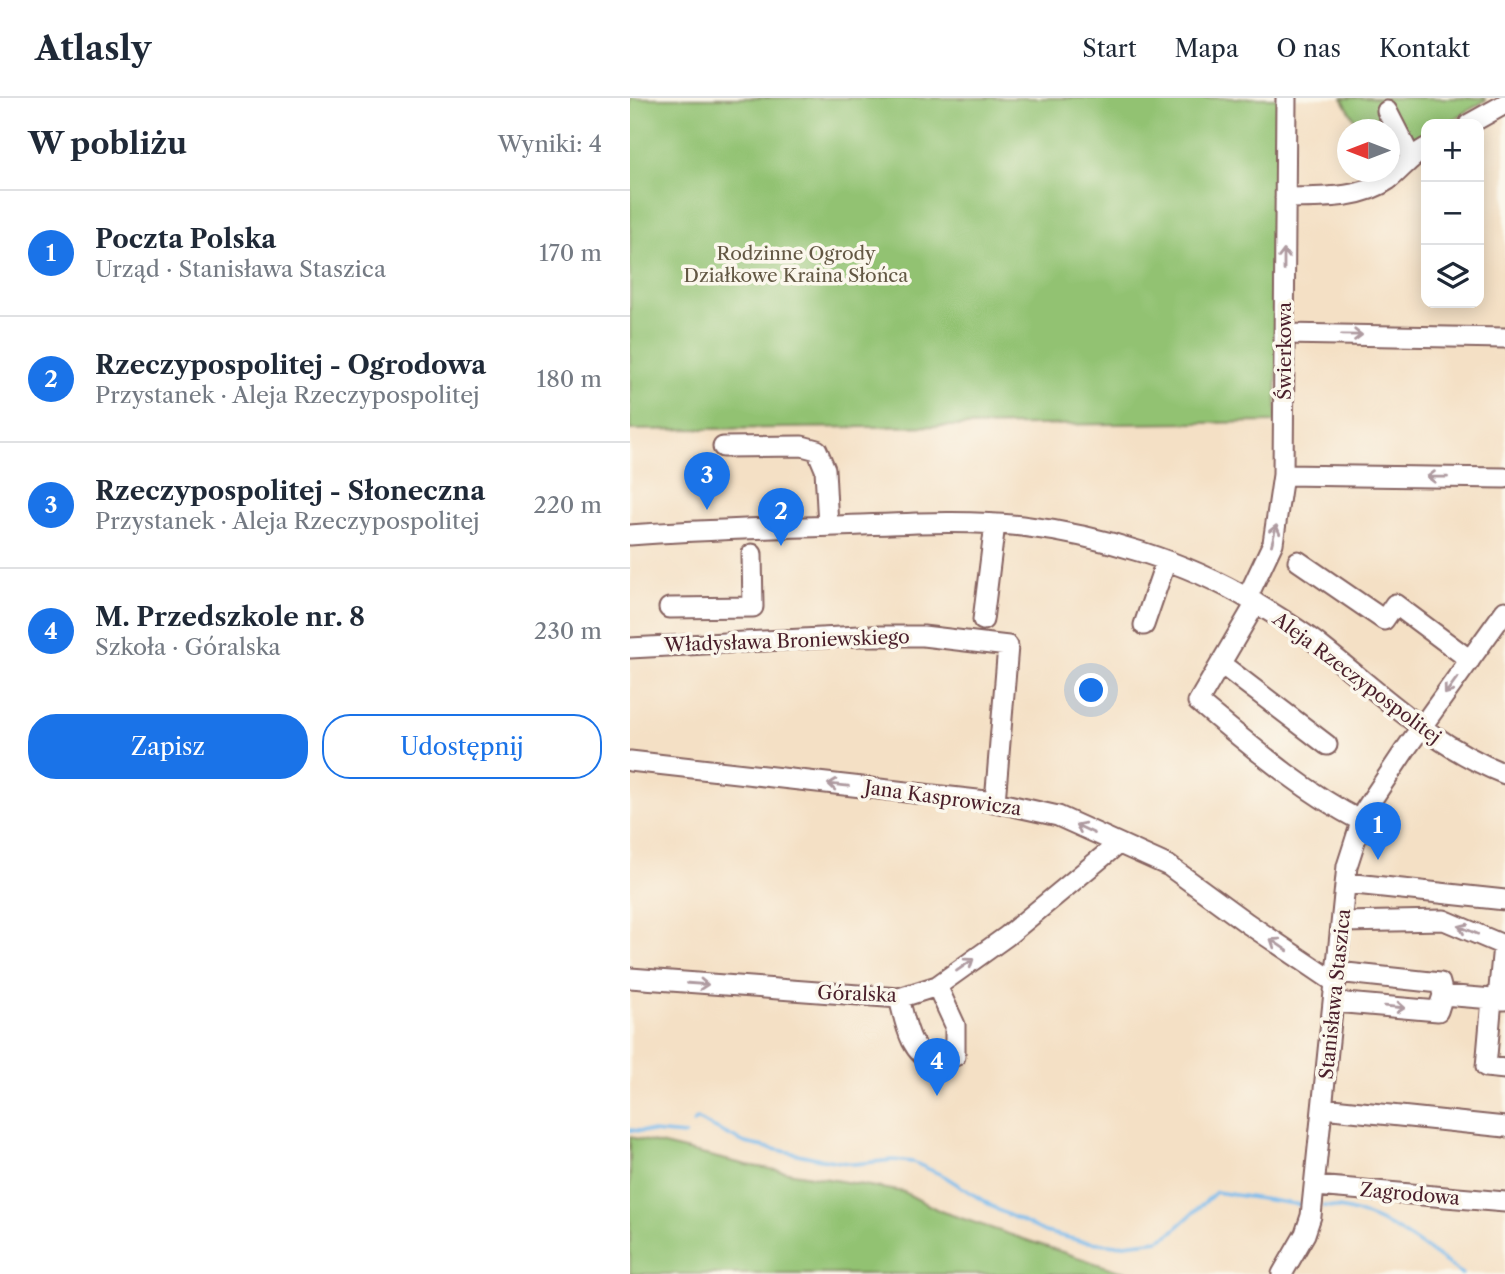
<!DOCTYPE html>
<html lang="pl">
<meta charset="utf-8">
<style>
:root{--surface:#fff;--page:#f6f6f7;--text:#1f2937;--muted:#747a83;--line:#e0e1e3;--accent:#1a73e8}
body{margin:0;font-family:"Libre Caslon Text",serif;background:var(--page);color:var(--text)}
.controls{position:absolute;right:21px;top:21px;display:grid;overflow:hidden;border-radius:14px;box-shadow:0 4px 18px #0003}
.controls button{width:63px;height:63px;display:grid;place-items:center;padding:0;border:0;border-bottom:2px solid var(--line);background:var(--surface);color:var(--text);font:35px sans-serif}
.compass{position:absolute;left:707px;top:21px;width:63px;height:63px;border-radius:50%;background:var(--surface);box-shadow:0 4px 18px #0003;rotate:270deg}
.you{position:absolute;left:462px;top:593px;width:24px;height:24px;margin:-18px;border:5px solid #fff;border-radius:50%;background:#1a73e8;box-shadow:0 0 0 10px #1a73e833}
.badge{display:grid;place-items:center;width:46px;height:46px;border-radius:50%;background:var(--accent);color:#fff;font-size:23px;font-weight:700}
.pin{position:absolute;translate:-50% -58px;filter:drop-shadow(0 2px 4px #0008)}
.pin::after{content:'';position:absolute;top:37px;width:24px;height:21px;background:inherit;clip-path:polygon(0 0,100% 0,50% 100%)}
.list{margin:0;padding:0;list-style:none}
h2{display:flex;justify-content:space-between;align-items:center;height:91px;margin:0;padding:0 28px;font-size:30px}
h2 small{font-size:23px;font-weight:400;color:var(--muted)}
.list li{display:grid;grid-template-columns:46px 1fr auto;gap:21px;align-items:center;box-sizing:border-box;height:126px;padding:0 28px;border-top:2px solid var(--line)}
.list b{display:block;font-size:26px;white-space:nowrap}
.list p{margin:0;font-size:23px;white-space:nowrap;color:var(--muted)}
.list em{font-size:23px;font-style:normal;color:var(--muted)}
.actions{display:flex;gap:14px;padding:21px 28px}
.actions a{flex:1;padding:16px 0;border:2px solid var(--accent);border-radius:28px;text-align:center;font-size:24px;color:var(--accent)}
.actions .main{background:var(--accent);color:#fff}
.icon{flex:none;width:38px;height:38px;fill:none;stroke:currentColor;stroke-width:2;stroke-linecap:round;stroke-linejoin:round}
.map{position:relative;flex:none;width:875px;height:1176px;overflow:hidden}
header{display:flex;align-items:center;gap:42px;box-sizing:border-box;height:98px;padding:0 35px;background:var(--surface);border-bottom:2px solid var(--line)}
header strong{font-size:33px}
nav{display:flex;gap:38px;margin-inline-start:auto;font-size:24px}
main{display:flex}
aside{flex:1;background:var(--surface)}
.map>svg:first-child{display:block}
.green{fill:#92c272;stroke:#6e704e;stroke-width:2}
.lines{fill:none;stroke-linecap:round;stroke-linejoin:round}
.stream{stroke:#77b9ec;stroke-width:3.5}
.minor-casing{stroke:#866361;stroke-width:23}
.minor{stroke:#fff;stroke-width:19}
.oneway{stroke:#ae9aa0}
.labels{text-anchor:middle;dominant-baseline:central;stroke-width:7;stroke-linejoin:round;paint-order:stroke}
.park-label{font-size:19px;fill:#635844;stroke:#fbf7ec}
.street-label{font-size:19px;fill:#4a1f2b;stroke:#fbf7ec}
</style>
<header>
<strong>Atlasly</strong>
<nav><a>Start</a><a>Mapa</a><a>O nas</a><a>Kontakt</a></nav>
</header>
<main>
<aside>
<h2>W pobliżu<small>Wyniki: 4</small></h2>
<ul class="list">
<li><span class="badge">1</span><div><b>Poczta Polska</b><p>Urząd · Stanisława Staszica</p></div><em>170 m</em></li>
<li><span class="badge">2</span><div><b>Rzeczypospolitej - Ogrodowa</b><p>Przystanek · Aleja Rzeczypospolitej</p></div><em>180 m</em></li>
<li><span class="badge">3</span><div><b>Rzeczypospolitej - Słoneczna</b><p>Przystanek · Aleja Rzeczypospolitej</p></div><em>220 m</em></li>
<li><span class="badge">4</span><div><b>M. Przedszkole nr. 8</b><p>Szkoła · Góralska</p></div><em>230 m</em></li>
</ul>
<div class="actions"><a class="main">Zapisz</a><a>Udostępnij</a></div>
</aside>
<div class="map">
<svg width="875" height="1176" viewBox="0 0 875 1176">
<rect width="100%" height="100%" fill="#fbf7ec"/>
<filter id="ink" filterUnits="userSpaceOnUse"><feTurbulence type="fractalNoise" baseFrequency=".0143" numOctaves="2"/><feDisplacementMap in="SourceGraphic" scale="14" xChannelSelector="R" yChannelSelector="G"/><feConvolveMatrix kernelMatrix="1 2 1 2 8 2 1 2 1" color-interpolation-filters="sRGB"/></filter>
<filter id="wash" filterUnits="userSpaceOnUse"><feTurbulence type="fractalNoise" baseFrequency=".00686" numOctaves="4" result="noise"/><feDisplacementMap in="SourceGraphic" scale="28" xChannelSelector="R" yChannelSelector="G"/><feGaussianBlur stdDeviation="1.57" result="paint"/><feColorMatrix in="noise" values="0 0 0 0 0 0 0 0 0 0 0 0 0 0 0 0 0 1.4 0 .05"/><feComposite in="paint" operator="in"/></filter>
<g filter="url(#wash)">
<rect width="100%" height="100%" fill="#f4e0c5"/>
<path class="green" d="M0,0H652L646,324L0,332Z
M712,0H855L856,2L816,26H796V38L760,60V32L730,31Z
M0,1039L117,1067L274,1094L310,1113L486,1172L506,1176H0Z"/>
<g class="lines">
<path class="stream" d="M63,1025L66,1021L115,1045L191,1061L224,1066L263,1062L283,1064L314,1078L368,1112L415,1134L451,1143L486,1147L529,1142L540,1136L586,1094L671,1107
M0,1032L55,1037
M693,1108C748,1112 789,1145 832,1176"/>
</g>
</g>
<g filter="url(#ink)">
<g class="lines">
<defs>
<path id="minor" d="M757,13L781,60
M839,26L875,6
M655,100C688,99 729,102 758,82C771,72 781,58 796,50
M654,236L875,240
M93,349L172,348L187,352L195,371L198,428
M653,377L875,380
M0,437C69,432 137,430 206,428C268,426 331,421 392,428C469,437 556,463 622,503C647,518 671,532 693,550C751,596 805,649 875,676
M668,463L754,522L765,506L840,562
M617,500L643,445L653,377L656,0
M626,505L568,604C620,647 671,692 731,723
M39,510L123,509L122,456
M353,522L365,426
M514,527L536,463
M0,550L229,538H293L378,548L365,704
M590,568L599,572L697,647
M0,663L365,704L428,718L539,768L617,825L706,885
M716,785L875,802
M712,824L814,822L873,847L868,901
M0,880L269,900L307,888L377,838L488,746
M813,897L875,902
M269,900C276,926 279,954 305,965L325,958V927L307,888
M862,901L856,969L875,971
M704,904L808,913L813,897L810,885L707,874
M693,1010L875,1029
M686,1088L875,1104
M652,1176L675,1136L681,1118L717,768L735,712L775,652L875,513"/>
</defs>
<use href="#minor" class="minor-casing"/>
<use href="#minor" class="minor"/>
</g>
<defs><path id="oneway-shaft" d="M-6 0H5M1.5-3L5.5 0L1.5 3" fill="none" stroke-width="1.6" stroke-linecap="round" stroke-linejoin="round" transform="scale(1.75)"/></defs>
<g class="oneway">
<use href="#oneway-shaft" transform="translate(654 162) rotate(-90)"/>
<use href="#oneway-shaft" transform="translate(722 237) rotate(1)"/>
<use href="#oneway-shaft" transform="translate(807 379) rotate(-179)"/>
<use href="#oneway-shaft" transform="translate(644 437) rotate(-76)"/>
<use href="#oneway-shaft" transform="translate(821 588) rotate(126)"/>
<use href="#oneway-shaft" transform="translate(208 687) rotate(-174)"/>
<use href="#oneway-shaft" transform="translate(455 731) rotate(-155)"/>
<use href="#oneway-shaft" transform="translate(838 832) rotate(-157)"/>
<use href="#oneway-shaft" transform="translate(649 847) rotate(-146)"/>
<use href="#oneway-shaft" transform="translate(335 867) rotate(-35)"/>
<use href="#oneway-shaft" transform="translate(68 886) rotate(4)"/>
<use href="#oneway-shaft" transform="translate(765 909) rotate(5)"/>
</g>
</g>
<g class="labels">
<g class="park-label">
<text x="166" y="155">Rodzinne Ogrody<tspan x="166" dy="22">Działkowe Kraina Słońca</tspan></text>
</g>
<g class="street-label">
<text transform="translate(654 253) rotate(-90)">Świerkowa</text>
<text transform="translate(157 543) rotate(-2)">Władysława Broniewskiego</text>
<text transform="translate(727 580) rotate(37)">Aleja Rzeczypospolitej</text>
<text transform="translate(313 700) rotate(8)">Jana Kasprowicza</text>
<text transform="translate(227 896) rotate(2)">Góralska</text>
<text transform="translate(705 896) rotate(-84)">Stanisława Staszica</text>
<text transform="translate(780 1096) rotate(5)">Zagrodowa</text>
</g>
</g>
</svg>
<div class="controls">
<button>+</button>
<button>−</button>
<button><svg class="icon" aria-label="layers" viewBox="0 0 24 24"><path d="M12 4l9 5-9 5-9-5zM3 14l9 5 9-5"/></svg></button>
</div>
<svg class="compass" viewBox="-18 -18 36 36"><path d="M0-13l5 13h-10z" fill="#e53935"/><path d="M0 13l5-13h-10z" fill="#747a83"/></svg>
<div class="you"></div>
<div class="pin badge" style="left:748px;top:762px">1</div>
<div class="pin badge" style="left:151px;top:448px">2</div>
<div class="pin badge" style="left:77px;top:412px">3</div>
<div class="pin badge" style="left:307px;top:998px">4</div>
</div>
</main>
